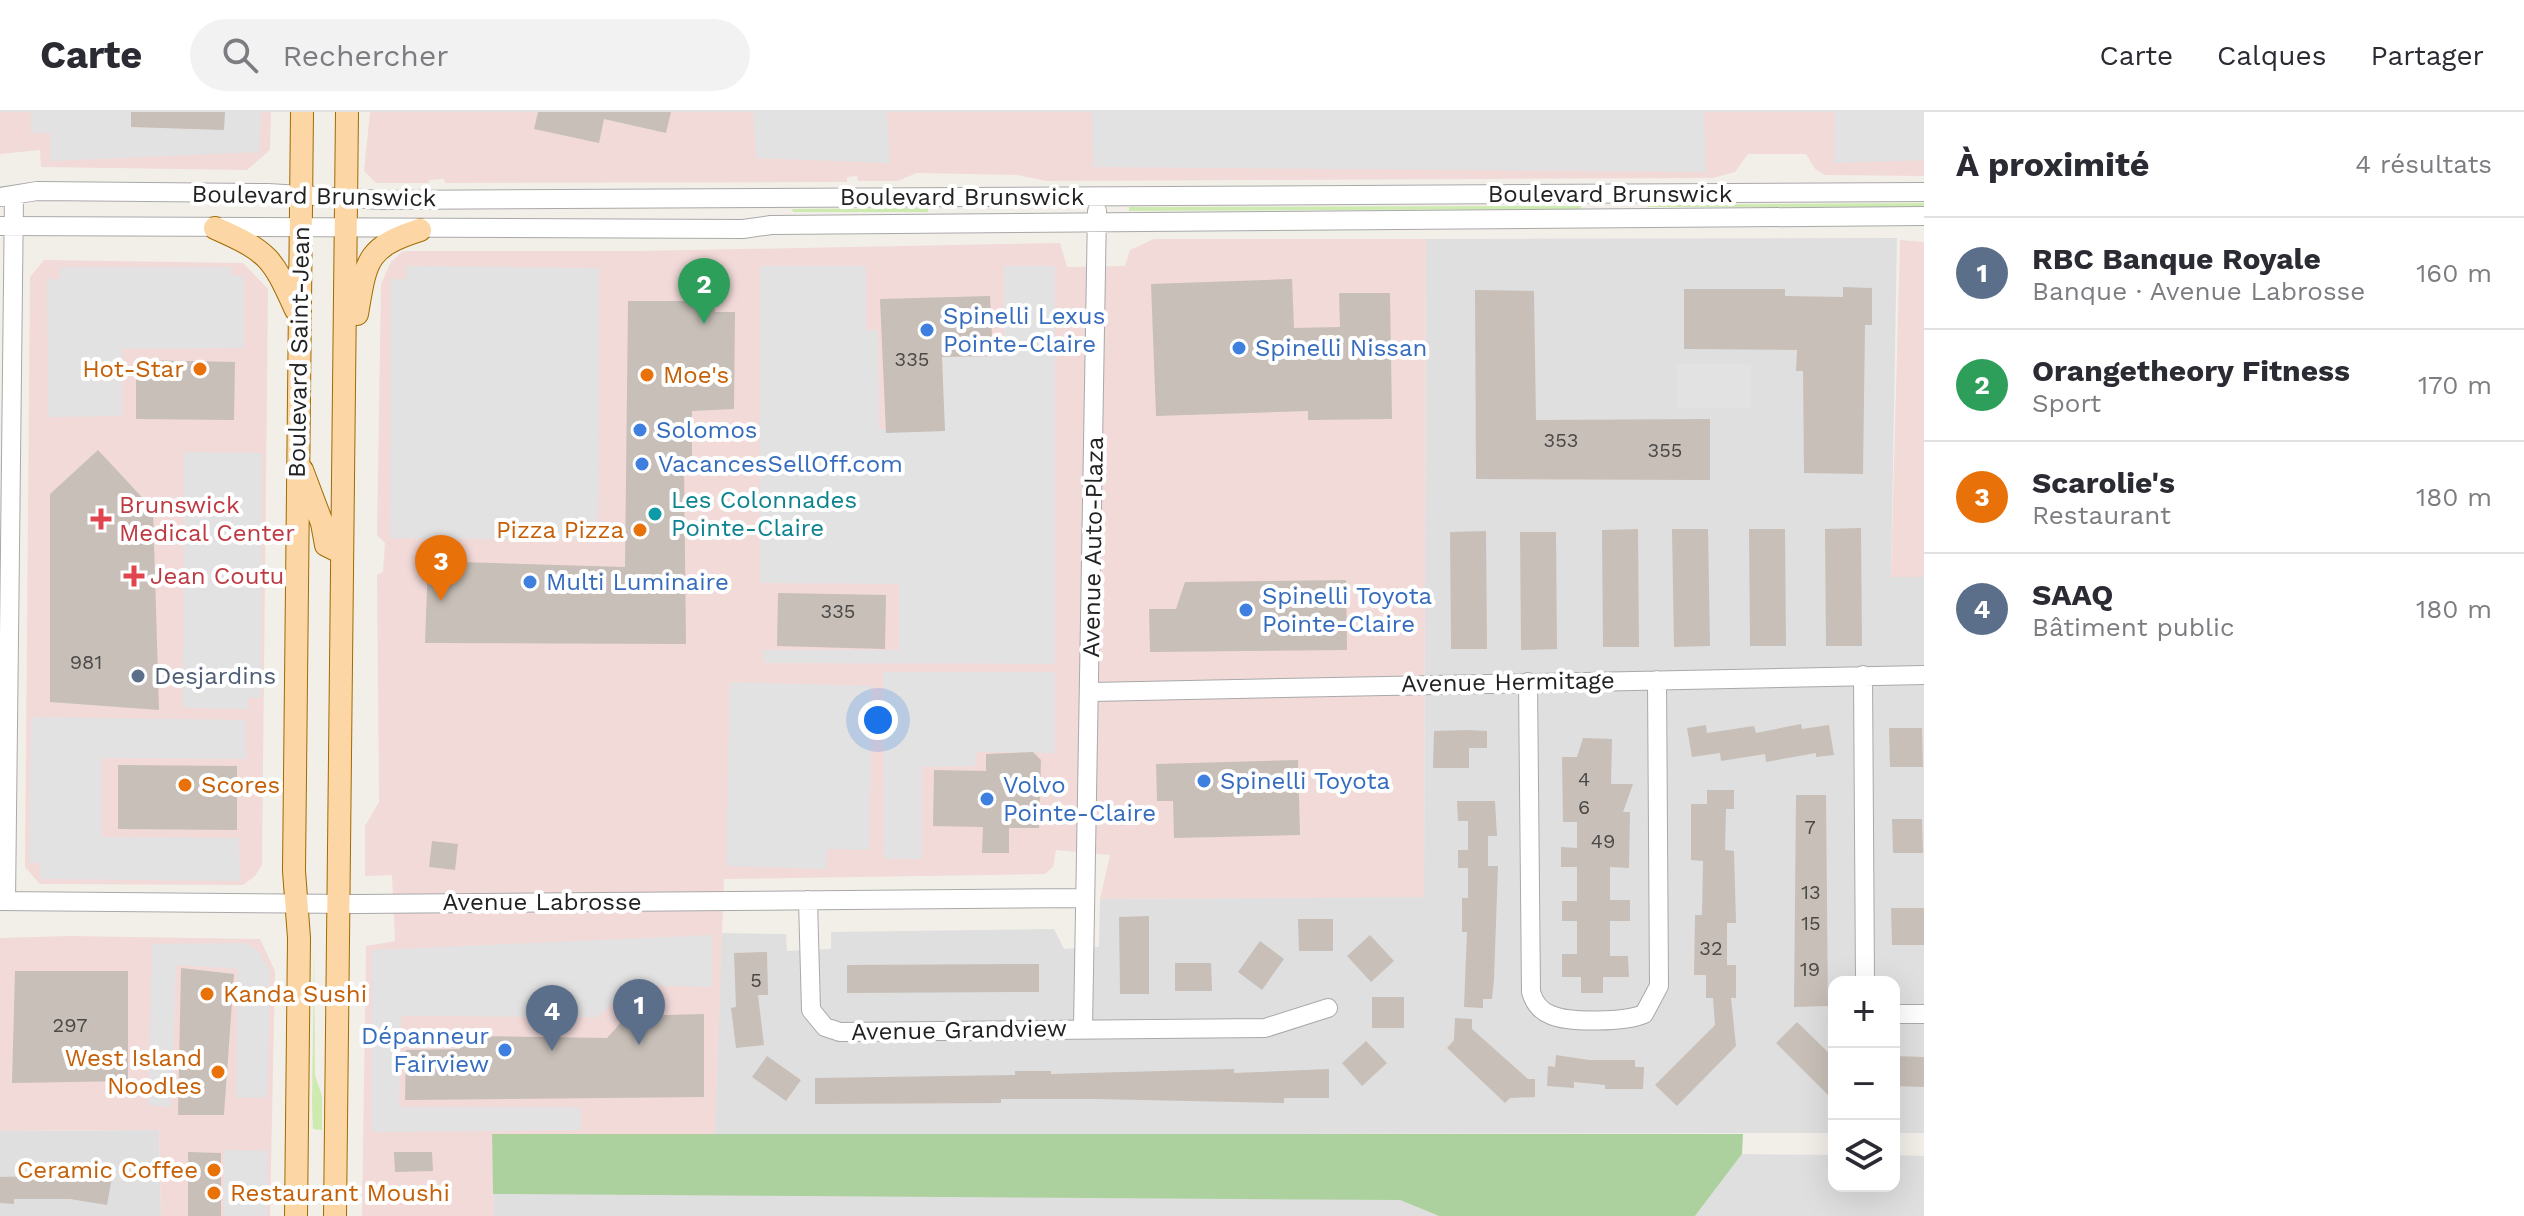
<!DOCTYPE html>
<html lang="fr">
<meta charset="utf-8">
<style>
:root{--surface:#fff;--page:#f2f2f3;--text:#2b2b33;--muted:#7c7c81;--line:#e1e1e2;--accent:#d40000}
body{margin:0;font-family:"Work Sans",sans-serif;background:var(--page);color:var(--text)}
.controls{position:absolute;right:24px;bottom:24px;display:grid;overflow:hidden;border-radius:16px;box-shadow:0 8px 32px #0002}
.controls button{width:72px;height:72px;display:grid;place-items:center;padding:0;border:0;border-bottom:2px solid var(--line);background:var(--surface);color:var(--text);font:40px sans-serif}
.you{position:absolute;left:878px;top:608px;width:28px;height:28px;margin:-20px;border:6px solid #fff;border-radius:50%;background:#1a73e8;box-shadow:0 0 0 12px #1a73e833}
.badge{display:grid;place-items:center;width:52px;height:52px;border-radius:50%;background:var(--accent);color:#fff;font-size:26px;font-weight:700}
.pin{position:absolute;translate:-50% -66px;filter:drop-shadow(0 2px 4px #0008)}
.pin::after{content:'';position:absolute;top:42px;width:28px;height:24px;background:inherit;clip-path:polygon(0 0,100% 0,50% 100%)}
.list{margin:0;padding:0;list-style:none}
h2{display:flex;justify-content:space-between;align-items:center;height:104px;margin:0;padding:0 32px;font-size:34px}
h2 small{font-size:26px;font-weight:400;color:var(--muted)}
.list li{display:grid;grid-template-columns:52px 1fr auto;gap:24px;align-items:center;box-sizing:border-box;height:112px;padding:0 32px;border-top:2px solid var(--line)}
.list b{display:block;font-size:30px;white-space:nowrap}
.list p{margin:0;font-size:26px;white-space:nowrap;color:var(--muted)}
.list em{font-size:26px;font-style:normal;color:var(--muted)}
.icon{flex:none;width:44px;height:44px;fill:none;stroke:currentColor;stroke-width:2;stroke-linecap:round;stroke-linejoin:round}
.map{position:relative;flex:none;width:1924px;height:1104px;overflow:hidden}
header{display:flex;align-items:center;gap:48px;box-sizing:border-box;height:112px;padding:0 40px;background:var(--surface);border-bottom:2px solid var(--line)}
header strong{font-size:38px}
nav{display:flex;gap:44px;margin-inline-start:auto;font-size:28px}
.search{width:560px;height:72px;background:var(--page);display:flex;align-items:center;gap:20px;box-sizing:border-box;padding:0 28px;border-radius:44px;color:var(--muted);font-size:30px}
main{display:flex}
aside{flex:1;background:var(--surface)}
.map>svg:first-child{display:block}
.residential{fill:#e0dfdf}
.commercial{fill:#f2dad9}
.grass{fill:#cdebb0}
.forest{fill:#add19e}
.parking{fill:#e2e2e2}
.building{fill:#c7bfb8}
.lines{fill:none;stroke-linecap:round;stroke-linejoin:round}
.minor-casing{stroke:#a9a9a9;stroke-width:20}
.major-casing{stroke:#a06b00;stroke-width:24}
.minor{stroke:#fff;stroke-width:18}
.major{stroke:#fcd6a4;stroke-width:22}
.shop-dot{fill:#3f7fe0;stroke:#fff;stroke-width:3}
.food-dot{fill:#e8710a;stroke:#fff;stroke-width:3}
.culture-dot{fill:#0f9aa8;stroke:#fff;stroke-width:3}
.health-dot{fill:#e0444e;stroke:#fff;stroke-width:3}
.service-dot{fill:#5c6f8a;stroke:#fff;stroke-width:3}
.labels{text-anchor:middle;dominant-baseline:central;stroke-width:8;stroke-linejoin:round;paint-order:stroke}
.number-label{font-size:20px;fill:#4b4948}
.street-label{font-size:24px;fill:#222;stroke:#fff}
.shop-label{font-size:24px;fill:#366cbe;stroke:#fff;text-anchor:start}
.food-label{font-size:24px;fill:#c56008;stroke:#fff;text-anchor:end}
.culture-label{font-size:24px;fill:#0d838f;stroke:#fff;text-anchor:start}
.health-label{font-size:24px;fill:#be3a42;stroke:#fff;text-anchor:start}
.service-label{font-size:24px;fill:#4e5e75;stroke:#fff;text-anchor:start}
</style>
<header>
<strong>Carte</strong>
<div class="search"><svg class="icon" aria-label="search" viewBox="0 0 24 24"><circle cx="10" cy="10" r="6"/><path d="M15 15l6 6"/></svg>Rechercher</div>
<nav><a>Carte</a><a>Calques</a><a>Partager</a></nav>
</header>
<main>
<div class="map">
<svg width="1924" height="1104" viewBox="0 0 1924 1104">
<rect width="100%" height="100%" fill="#f2efe9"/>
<path class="residential" d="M1897,126L1891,465H1924V1021H1894V870H1834V1021L715,1023L720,821L786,822L787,839L831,837V820L1054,817L1064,837L1099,835L1100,787L1424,784L1426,127Z
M159,1018L161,1104H0V1019Z
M1742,1042L1834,1043V1074H1894V1043L1924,1044V1104H1695Z
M493,1082H1187L1400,1088L1439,1104H494Z"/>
<path class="commercial" d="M0,0H271L270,38L247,58L41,55L40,38L0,42Z
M370,0H1924V64L1825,63L1816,58L1806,42H1748L1735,60L1713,66L1046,69L1018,63L917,61L897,69H858L857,64L847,65V70L445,71L444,67L429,68V71H376L364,59Z
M1154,127H1426L1424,785L1100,787L1110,743L1056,738L1053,755L1045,762L724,767L715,1023H492L494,1104H362L366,834L395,829L392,763L365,764V714L379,690L377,463L383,460L385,431L377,423L381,172L391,150L403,139H638L1060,131L1067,155L1125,154L1130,138Z
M1900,128L1924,130V465H1891Z
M44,148L243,151L268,177L262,753L255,764L243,773L40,772L25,755L30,165Z
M70,824L260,827L275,859L270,1104H161L159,1018L0,1019V826Z"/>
<path class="grass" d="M1924,91V95H1647L1650,93Z
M1582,94L1580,97L1129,99V95Z
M928,96V100H793L792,97Z
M314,833L315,963L322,984V1018L313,1017L312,994Z"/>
<path class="forest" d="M492,1022H1743L1742,1042L1695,1104H1439L1400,1088L493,1082Z"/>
<path class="parking" d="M31,0H131V15L224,18L225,0H261L259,40L50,49V21H31Z
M753,0H887L890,51L756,46Z
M1092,0H1704L1706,60L1093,55Z
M1835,0H1924V48L1834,51Z
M406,154L599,156L598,428L390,426L391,167H406Z
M760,154H866V218H878L879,317L943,318V245L1004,244V154H1055V552L763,551V538H899V472L760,471Z
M60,155H231V164H244V236L122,237V304L48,305L47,167H60Z
M1677,252H1751V296H1677Z
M184,340L262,341L261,586H248V597L183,596Z
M883,560H1055V641L976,640L975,654L922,655V747H884Z
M730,570L872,574L869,738L827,737L826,757L726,754Z
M31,605L246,608V647L102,646V725L239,726L240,769L40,767V751H29Z
M712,823V875L636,873L597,905L401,904L399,995H581V1018L372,1020V838Z
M247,831L259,840L270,858L267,985L236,986L238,857L176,853L171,996L148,993L152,832Z
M224,1038L268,1039L267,1104H224Z"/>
<path class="building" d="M131,0H225L224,18L131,15Z
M538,0H671L666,21L604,7L599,31L534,17Z
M1292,167L1294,216L1340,215L1339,181H1390L1392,307L1308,308V299L1156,304L1151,172Z
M1843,175L1872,176V213H1865L1863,362L1804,361L1803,259H1796L1797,238L1684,237V177H1785V184L1843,185Z
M1475,178L1534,179L1536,308L1710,307V368L1476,367Z
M990,184L993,244L942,245L945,319L886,321L880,187Z
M628,189H714L715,200H735L734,297L692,299V354H684L686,532L425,531L428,449L625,455Z
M136,248L235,250L234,308L136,307Z
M98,338L153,397L159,598L50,590V382Z
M1861,416L1862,534H1826L1825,417Z
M1638,417L1639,535H1603L1602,418Z
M1672,417H1708L1710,534L1674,535Z
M1749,417H1785L1786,534H1750Z
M1486,419L1487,537H1451L1450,420Z
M1520,420H1556L1557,537L1521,538Z
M1346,468L1347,538L1150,540L1149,497H1176L1185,470Z
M778,481L886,483L885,537L777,534Z
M1801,612L1802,617L1829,613L1834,643L1816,645V641L1766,650L1765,642L1721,649L1720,641L1692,645L1687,616L1706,613L1707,621L1754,614L1756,621Z
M1889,616H1922L1923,655H1890Z
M1467,618L1487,619V636H1469V656H1433L1434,619Z
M1583,626L1612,627L1611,672H1633L1623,700H1630L1629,756L1610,755V788H1630V809H1610V844H1628L1629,865H1603V881H1581V865H1562V842H1577V809H1562V789H1577V755H1561V735L1577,736V710H1563L1562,645H1577Z
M1033,640L1041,648L1039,716H1009V741H982L983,715L933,714L934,658L986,659V642Z
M1298,648L1300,723L1174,726L1173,689H1157L1156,652Z
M118,653L237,654V718L118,717Z
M1707,678H1734V697H1726L1725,738L1734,739L1736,811H1727V853H1736V886H1731L1736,934L1677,994L1655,973L1715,913L1713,886H1706V863H1694L1695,803H1702L1703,749L1691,748V692H1707Z
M1796,683H1826L1828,894L1794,895Z
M1457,689H1495L1497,724H1488V754H1498L1494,867L1492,887H1483V896L1464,895L1467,820H1462V786H1468V756H1458V738H1468V709H1458Z
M1892,707H1922L1923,741H1893Z
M432,729L458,732L455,758L429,755Z
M1891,796H1924V833H1892Z
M1149,804V882H1120L1119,805Z
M1298,807H1333V839H1299Z
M1370,823L1394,849L1371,870L1347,844Z
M1260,829L1284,847L1262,878L1238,860Z
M767,840L768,883H758L764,933L736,936L731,896L736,895L734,841Z
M1175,851H1211L1212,879H1175Z
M1039,852V880L847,881V853Z
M181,856L234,862L224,1003H178Z
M15,859H128V969L12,971Z
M1372,885H1404V916H1372Z
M704,902V985L405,988L406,938L459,937L474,924L607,926L627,904Z
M1455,906L1472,907V917L1528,967H1535V985L1510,986L1505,991L1447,936L1454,928Z
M1797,910L1834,946V989L1776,931Z
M1366,929L1387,951L1362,974L1342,951Z
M1556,943L1589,948H1635V955H1644L1643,977H1605V973L1574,970V976L1547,974L1548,954L1555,955Z
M767,944L801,968L786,989L752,965Z
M1894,944L1924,945V975L1894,974Z
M1234,957V961L1329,957V986H1284V991L1096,987H1001V991L815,992V966L1015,963V959H1051V962Z
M188,1040L221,1041V1104H188Z
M394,1040H432L433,1059L395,1060Z
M75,1059L112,1065L107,1093L70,1087H14V1092L0,1091V1065L75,1063Z"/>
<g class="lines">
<defs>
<path id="minor" d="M0,85L37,79L268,81L381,88L1924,80
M0,114L743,117L771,113L1924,104
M1863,563L1865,870
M1528,570L1531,880C1534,890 1540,899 1551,903C1569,911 1626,910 1644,902L1659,874L1657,568
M1092,580L1924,563
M808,788L811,898L825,915L840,920L1265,916L1328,896
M0,789L357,792L1084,786
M6,789L14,83
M1894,902H1924
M1083,916L1097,99"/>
<path id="major" d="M215,116C269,140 272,145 296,198
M357,202C366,149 366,135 420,118
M302,358L322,411L326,433L342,441
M296,1104L299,826L294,759L302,0
M335,1104L347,0"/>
</defs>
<use href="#minor" class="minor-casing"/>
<use href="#major" class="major-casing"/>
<use href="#minor" class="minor"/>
<use href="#major" class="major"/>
</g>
<g class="shop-dot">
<circle cx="927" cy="218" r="8"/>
<circle cx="1239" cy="236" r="8"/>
<circle cx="640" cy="318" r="8"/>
<circle cx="642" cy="352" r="8"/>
<circle cx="530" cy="470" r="8"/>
<circle cx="1246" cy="498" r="8"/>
<circle cx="1204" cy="669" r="8"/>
<circle cx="987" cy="687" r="8"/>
<circle cx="505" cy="938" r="8"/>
</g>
<g class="food-dot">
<circle cx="200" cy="257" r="8"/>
<circle cx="647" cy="263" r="8"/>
<circle cx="640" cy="418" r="8"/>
<circle cx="185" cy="673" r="8"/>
<circle cx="207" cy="882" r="8"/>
<circle cx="218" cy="960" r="8"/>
<circle cx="214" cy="1058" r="8"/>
<circle cx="214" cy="1081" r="8"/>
</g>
<circle class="culture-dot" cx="655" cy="402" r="8"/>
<g class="health-dot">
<path d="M97 395h8v8h8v8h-8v8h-8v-8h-8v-8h8z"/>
<path d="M130 452h8v8h8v8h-8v8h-8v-8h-8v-8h8z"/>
</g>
<circle class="service-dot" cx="138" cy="564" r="8"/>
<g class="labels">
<g class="number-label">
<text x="912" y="247">335</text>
<text x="1561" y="328">353</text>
<text x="1665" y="338">355</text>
<text x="838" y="499">335</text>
<text x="86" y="550">981</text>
<text x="1584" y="667">4</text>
<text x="1584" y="695">6</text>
<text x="1810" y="715">7</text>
<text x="1603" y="729">49</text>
<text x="1811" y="780">13</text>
<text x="1811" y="811">15</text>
<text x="1711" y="836">32</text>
<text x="1810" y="857">19</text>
<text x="756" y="868">5</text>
<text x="70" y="913">297</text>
</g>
<g class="street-label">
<text x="1610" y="82">Boulevard Brunswick</text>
<text transform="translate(314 84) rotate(1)">Boulevard Brunswick</text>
<text x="962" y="85">Boulevard Brunswick</text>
<text transform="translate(299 240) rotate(-89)">Boulevard Saint-Jean</text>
<text transform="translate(1093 435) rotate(-89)">Avenue Auto-Plaza</text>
<text transform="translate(1508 570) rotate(-1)">Avenue Hermitage</text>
<text x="542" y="790">Avenue Labrosse</text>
<text transform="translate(959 918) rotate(-1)">Avenue Grandview</text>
</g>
<g class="shop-label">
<text x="943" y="204">Spinelli Lexus<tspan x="943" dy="28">Pointe-Claire</tspan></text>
<text x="1255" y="236">Spinelli Nissan</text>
<text x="656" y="318">Solomos</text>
<text x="658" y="352">VacancesSellOff.com</text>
<text x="546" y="470">Multi Luminaire</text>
<text x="1262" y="484">Spinelli Toyota<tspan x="1262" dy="28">Pointe-Claire</tspan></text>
<text x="1220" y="669">Spinelli Toyota</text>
<text x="1003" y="673">Volvo<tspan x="1003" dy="28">Pointe-Claire</tspan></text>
<text x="489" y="924" text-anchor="end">Dépanneur<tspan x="489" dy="28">Fairview</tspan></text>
</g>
<g class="food-label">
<text x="184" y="257">Hot-Star</text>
<text x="663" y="263" text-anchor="start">Moe's</text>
<text x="624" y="418">Pizza Pizza</text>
<text x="201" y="673" text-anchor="start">Scores</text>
<text x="223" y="882" text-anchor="start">Kanda Sushi</text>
<text x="202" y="946">West Island<tspan x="202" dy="28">Noodles</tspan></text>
<text x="198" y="1058">Ceramic Coffee</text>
<text x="230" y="1081" text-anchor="start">Restaurant Moushi</text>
</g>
<g class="culture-label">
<text x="671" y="388">Les Colonnades<tspan x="671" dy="28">Pointe-Claire</tspan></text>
</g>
<g class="health-label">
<text x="119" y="393">Brunswick<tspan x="119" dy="28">Medical Center</tspan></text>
<text x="150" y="464">Jean Coutu</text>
</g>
<g class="service-label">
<text x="154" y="564">Desjardins</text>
</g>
</g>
</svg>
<div class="controls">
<button>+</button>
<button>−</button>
<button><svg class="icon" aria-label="layers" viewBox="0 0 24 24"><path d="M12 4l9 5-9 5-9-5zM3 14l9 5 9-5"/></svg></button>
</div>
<div class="you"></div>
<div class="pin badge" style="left:639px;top:933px;background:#5c6f8a">1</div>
<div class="pin badge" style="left:704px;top:212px;background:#2e9e5b">2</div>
<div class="pin badge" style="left:441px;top:489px;background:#e8710a">3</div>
<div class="pin badge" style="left:552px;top:939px;background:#5c6f8a">4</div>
</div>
<aside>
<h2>À proximité<small>4 résultats</small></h2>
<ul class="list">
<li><span class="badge" style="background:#5c6f8a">1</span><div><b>RBC Banque Royale</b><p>Banque · Avenue Labrosse</p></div><em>160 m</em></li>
<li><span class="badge" style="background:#2e9e5b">2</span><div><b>Orangetheory Fitness</b><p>Sport</p></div><em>170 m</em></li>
<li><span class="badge" style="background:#e8710a">3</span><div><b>Scarolie's</b><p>Restaurant</p></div><em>180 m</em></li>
<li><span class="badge" style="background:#5c6f8a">4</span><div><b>SAAQ</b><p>Bâtiment public</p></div><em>180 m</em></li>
</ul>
</aside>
</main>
